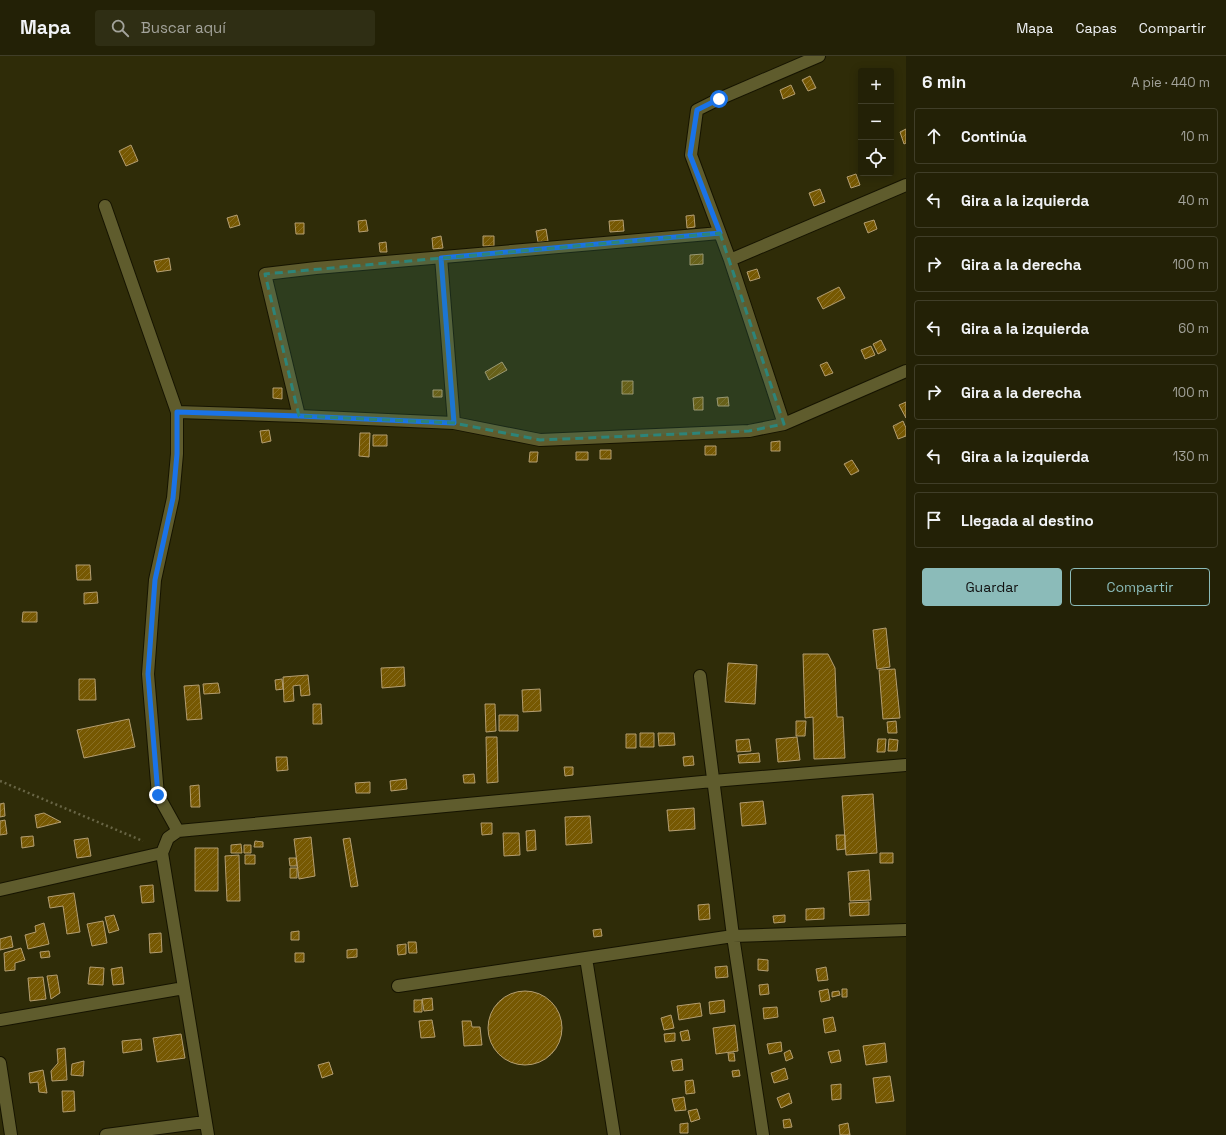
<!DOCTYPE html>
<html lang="es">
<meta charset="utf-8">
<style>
:root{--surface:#232106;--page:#2f2e14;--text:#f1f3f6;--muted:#a3a39b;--line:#403e28;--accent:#8bbbb9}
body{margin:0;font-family:"Space Grotesk",sans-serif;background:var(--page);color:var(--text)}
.controls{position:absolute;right:12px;top:12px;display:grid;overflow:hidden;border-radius:4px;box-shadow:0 2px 10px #0003}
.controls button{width:36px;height:36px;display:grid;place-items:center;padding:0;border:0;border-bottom:1px solid var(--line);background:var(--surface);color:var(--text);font:20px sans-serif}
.stop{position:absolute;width:12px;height:12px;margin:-9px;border:3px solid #1a73e8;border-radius:50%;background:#fff}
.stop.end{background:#1a73e8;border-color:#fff;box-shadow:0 1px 4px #0008}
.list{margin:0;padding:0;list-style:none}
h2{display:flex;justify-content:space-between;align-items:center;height:52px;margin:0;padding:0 16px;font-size:17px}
h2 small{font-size:13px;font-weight:400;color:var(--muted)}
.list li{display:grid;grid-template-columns:26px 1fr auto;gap:12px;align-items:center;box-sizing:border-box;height:56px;margin:0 8px 8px;padding:0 8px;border:1px solid var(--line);border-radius:4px}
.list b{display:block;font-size:15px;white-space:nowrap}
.list em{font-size:13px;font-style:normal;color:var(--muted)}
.actions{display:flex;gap:8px;padding:12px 16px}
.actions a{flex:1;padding:9px 0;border:1px solid var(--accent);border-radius:4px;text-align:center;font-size:14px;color:var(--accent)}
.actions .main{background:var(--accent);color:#111}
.icon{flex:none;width:22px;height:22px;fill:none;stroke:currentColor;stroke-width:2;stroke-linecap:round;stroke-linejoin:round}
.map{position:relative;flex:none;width:906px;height:1079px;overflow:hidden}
header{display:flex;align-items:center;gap:24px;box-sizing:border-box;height:56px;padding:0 20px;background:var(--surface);border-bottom:1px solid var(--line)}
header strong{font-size:19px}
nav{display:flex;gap:22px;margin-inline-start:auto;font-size:14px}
.search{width:280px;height:36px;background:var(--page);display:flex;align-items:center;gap:10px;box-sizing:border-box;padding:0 14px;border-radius:4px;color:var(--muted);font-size:15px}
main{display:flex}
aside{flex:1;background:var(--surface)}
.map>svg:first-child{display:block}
.building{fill:url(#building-hatch);stroke:#b49e71}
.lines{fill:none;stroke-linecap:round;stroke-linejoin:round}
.street-casing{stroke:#161400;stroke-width:14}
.path{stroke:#686545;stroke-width:2.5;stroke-dasharray:2 3;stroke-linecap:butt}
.street{stroke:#5f5c2d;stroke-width:12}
.route{stroke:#1a73e8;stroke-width:5}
.marked{fill:#2d8479;fill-opacity:0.2;stroke:#2d8479;stroke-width:3;stroke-dasharray:8 5;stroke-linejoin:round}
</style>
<header>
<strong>Mapa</strong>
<div class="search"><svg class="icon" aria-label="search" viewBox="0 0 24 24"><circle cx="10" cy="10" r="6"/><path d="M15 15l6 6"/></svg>Buscar aquí</div>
<nav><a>Mapa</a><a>Capas</a><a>Compartir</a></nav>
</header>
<main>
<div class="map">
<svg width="906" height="1079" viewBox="0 0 906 1079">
<defs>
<pattern id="building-hatch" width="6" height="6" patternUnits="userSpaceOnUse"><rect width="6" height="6" fill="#765802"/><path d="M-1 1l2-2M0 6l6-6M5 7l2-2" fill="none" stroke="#896f25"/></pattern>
</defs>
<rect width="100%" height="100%" fill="#2f2c08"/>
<path class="building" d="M810,20L816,32L808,35L802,24Z
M791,29L795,38L783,43L780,34Z
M906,73V87L904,88L900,76Z
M131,89L138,105L126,110L119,95Z
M856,118L860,129L851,132L847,121Z
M820,133L825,146L814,150L809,137Z
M237,159L240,169L230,172L227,162Z
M694,159L695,171L687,172L686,160Z
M366,164L368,175L359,176L358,165Z
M623,164L624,175L610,176L609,165Z
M874,164L877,173L868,177L864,167Z
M295,167H304V178H296Z
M546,173L548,185L538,186L536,175Z
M441,180L443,192L433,193L432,182Z
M483,180H494V190H483Z
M386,186L387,196H380L379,187Z
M703,198V208L690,209V199Z
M169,202L171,214L157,216L154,205Z
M757,213L760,222L750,225L747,216Z
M839,231L845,242L823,253L817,242Z
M881,284L886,294L878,298L873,288Z
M871,290L875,299L865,303L861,294Z
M502,306L507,314L489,324L485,316Z
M827,306L833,317L825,320L820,309Z
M622,325H633V338H622Z
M273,332H282V343L273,342Z
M433,334H442V341H433Z
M703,341V354H694L693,342Z
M728,341L729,350H718L717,342Z
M906,346V362L899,349Z
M903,365L906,372V380L898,383L893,370Z
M269,374L271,385L262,387L260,375Z
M360,377H370L369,401L359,400Z
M373,379H387V390H373Z
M780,385V395H771V386Z
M705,390H716V399H705Z
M600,394H611V403H600Z
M530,396H538L537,406H529Z
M576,396H588V404H576Z
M852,404L859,415L851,419L844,408Z
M76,509H90L91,524H77Z
M97,536L98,547L84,548V537Z
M23,556H37V566H22Z
M886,572L890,611L877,613L873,574Z
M803,598H828L835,612L837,661H843L845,702L814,703L813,661L805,662Z
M728,607L757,609L755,648L725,646Z
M404,611L405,630L382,632L381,612Z
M895,613L900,662L883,663L879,614Z
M308,619L310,639L301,640L300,629L293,630L294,645L284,646L283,621Z
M79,623H95L96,644H79Z
M282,623L283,633L276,634L275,624Z
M218,627L220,637L204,638L203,628Z
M199,629L202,663L187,664L184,630Z
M540,633L541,655L523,656L522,634Z
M313,648H321L322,668H313Z
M485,648H495L496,675L486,676Z
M499,659H518V675H499Z
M129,663L135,691L84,702L77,674Z
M796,665H806L805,680H796Z
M896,665L897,677H888L887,666Z
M640,677H654V691H640Z
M658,677H674L675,689L659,690Z
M626,678H636V692H626Z
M486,681H497L498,726L487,727Z
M797,681L800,704L778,706L776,683Z
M749,683L751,695L737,696L736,684Z
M878,683H886L885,696H877Z
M889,683L898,684L897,695H888Z
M759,697L760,706L739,707L738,699Z
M693,700L694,709L684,710L683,701Z
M276,701H287L288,714L277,715Z
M564,711H573V719L565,720Z
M474,718L475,727H464L463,719Z
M406,723L407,733L391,735L390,725Z
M370,726V737H356L355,727Z
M199,729L200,751H191L190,730Z
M873,738L877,797L846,799L842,740Z
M763,745L766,768L742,770L740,747Z
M4,747L5,760L0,761V748Z
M694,752L695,773L669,775L667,754Z
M44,757L61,766L37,772L35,759Z
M590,760L592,787L566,789L565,761Z
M5,764L7,778L0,779V765Z
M481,767H492V778L482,779Z
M535,774L536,794L527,795L526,775Z
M503,777H519L520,799L504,800Z
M836,779H845V793L837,794Z
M33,780L34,790L22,792L21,781Z
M311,781L315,820L299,823L294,783Z
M88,782L91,800L77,802L74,784Z
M350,782L358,830L351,831L343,783Z
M255,785L263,786V791H254Z
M241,788L242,797H231V789Z
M244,789H251V797H244Z
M195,792H218V835H195Z
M880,797H893V807H880Z
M239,799L240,845H227L225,800Z
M245,799H255V808H245Z
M289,802H296L297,810H290Z
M290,812H297V822H290Z
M869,814L871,844L850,845L848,816Z
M153,829L154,846L142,847L140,830Z
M74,837L80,876L67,878L63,850L50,852L48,841Z
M869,846V859L850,860L849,847Z
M709,848L710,863L699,864L698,849Z
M824,852V863L806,864V853Z
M114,859L119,874L109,877L105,861Z
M785,859V866L774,867L773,860Z
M103,865L107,887L92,890L87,868Z
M44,867L49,888L28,893L25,879L36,876L35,870Z
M601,873L602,880L594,881L593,874Z
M299,875V884H291V876Z
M161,877L162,896L150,897L149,878Z
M11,880L13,891L0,894V883Z
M408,886H416L417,897H409Z
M406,888V898L398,899L397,889Z
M21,892L25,904L15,907V914L5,915L4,897Z
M357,893V901L347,902V894Z
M49,895L50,901L41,902L40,896Z
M295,897H304V906H295Z
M758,903L768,904V915L758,914Z
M727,910L728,921L716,922L715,911Z
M90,911L104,912L103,929L88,928Z
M122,911L124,928L113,929L111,913Z
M826,911L828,924L818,925L816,913Z
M57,919L60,937L51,943L47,920Z
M43,921L46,943L30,945L28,922Z
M768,928L769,938L760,939L759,929Z
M828,933L830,944L821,946L819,935Z
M842,933H847V941H842Z
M488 972a37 37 0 1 1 74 0a37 37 0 1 1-74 0Z
M839,935L840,939L832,941V936Z
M432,942L433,954L424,955L422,943Z
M414,944H422V956H414Z
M724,944L725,956L710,958L709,946Z
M700,947L702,960L679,964L677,950Z
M777,951L778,961L764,963L763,952Z
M671,959L674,972L664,974L661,962Z
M833,961L836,975L825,977L823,963Z
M432,964L435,981L421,982L419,965Z
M462,965H471L472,971H480L482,989L464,990Z
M735,969L738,995L716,998L713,972Z
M688,974L690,984L682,985L680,976Z
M675,977V985L665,986L664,978Z
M181,978L185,1002L157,1006L153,982Z
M141,983L142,994L123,997L122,985Z
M781,986L782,995L769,998L767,988Z
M885,987L887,1006L866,1009L863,990Z
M65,992L67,1024L52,1025L51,1015L58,1007L57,993Z
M790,994L793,1002L786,1005L784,997Z
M839,994L841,1005L831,1007L828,996Z
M728,997H734L735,1005H729Z
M682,1003L683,1014L673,1015L671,1005Z
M84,1005L83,1020L71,1019L72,1008Z
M329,1006L333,1018L322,1022L318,1009Z
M785,1012L788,1023L774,1027L771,1017Z
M43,1014L47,1037L39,1036L38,1026L30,1027L29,1017Z
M739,1014L740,1020L733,1021L732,1015Z
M890,1020L894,1045L876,1047L873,1022Z
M693,1024L695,1037L686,1038L685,1025Z
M841,1028V1043L832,1044L831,1029Z
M62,1035H74L75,1055L63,1056Z
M789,1037L792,1047L781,1052L777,1042Z
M684,1041L686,1054L675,1055L672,1043Z
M697,1053L700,1063L691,1066L688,1055Z
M790,1063L792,1071L784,1072L783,1064Z
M688,1067V1077H680V1068Z
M848,1067L850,1079H840L839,1069Z"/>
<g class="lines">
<defs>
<path id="street" d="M105,150L177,356V398L173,442L155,524L148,618L158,739L178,775
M441,201L454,367
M730,204L906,129
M177,356L299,360L454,367L540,384L749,375L784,368L906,315
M299,360L265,218L316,212L720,177
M784,368L730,204L691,99L697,54L719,43L819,0
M700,620L733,880L763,1079
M162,797L208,1079
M0,834L162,797L168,782L178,775L713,725L906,709
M586,902L614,1079
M398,930L733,880L906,874
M0,964L184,932
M0,1007L11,1079
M106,1079L205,1066"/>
</defs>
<use href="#street" class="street-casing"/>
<path class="path" d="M0,725L143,785"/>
<use href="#street" class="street"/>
</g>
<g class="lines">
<path class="route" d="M158,739L148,618L155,524L173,442L177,398V356L299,360L454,367L441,202L720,177L690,99L697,54L719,43"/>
</g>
<path class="marked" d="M720,177L784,368L749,375L540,384L454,367L299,360L265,218Z"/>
</svg>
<div class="controls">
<button>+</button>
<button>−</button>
<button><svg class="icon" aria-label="locate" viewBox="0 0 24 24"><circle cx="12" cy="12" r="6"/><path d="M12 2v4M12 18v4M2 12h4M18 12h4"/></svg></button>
</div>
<div class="stop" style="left:719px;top:43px"></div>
<div class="stop end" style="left:158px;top:739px"></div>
</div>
<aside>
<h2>6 min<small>A pie · 440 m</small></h2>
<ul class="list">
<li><svg class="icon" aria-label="ahead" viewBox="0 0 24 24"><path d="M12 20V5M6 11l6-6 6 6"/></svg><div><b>Continúa</b></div><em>10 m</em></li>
<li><svg class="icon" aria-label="left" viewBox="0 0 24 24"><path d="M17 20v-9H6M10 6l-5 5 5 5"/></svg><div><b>Gira a la izquierda</b></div><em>40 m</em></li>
<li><svg class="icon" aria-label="right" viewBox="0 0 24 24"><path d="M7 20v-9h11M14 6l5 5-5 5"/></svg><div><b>Gira a la derecha</b></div><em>100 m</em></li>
<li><svg class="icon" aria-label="left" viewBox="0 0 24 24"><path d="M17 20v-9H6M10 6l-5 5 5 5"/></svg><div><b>Gira a la izquierda</b></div><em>60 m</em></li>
<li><svg class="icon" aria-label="right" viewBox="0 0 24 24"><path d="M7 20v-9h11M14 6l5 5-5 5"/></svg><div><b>Gira a la derecha</b></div><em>100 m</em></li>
<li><svg class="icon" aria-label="left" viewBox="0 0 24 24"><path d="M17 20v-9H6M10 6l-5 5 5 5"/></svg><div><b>Gira a la izquierda</b></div><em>130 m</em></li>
<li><svg class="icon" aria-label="arrive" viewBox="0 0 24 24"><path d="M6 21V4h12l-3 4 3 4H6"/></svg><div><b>Llegada al destino</b></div></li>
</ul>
<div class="actions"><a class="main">Guardar</a><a>Compartir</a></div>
</aside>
</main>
